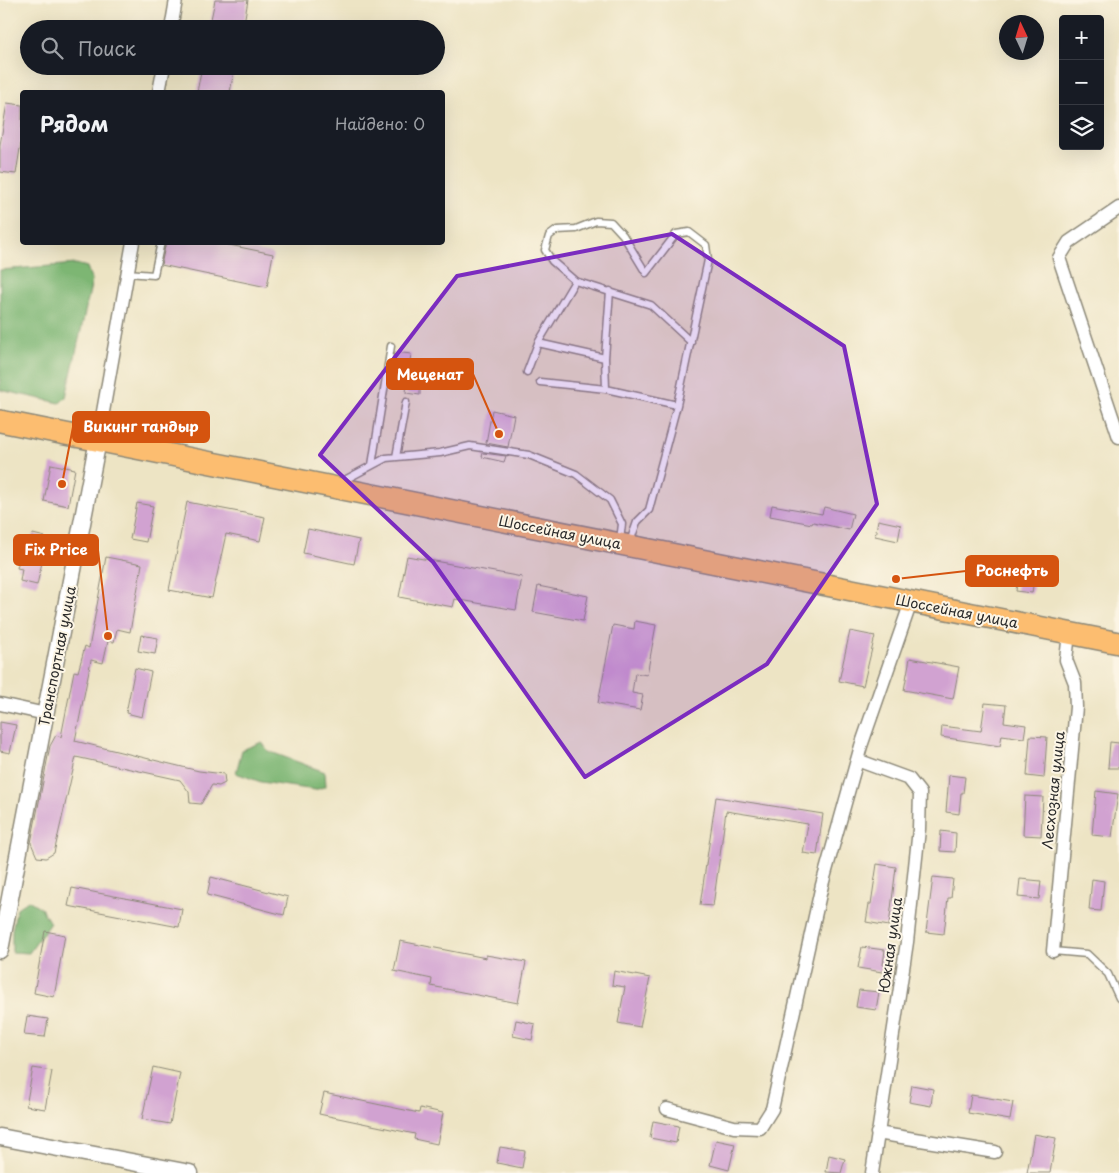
<!DOCTYPE html>
<html lang="ru">
<meta charset="utf-8">
<style>
:root{--surface:#171b24;--page:#20242c;--text:#f1f3f6;--muted:#9ea1a6;--line:#363941}
body{margin:0;font-family:"Playpen Sans",sans-serif;background:var(--page);color:var(--text)}
.controls{position:absolute;right:15px;top:15px;display:grid;overflow:hidden;border-radius:5px;box-shadow:0 5px 20px #0002}
.controls button{width:45px;height:45px;display:grid;place-items:center;padding:0;border:0;border-bottom:1px solid var(--line);background:var(--surface);color:var(--text);font:25px sans-serif}
.compass{position:absolute;left:999px;top:15px;width:45px;height:45px;border-radius:50%;background:var(--surface);box-shadow:0 5px 20px #0002;rotate:356deg}
.list{margin:0;padding:0;list-style:none}
h2{display:flex;justify-content:space-between;align-items:center;height:65px;margin:0;padding:0 20px;font-size:21px}
h2 small{font-size:16px;font-weight:400;color:var(--muted)}
.icon{flex:none;width:28px;height:28px;fill:none;stroke:currentColor;stroke-width:2;stroke-linecap:round;stroke-linejoin:round}
.map{position:relative;flex:none;width:1119px;height:1173px;overflow:hidden}
.search{position:absolute;background:var(--surface);box-shadow:0 5px 20px #0002;left:20px;top:20px;width:425px;height:55px;display:flex;align-items:center;gap:12px;box-sizing:border-box;padding:0 18px;border-radius:28px;color:var(--muted);font-size:19px}
.panel{position:absolute;background:var(--surface);box-shadow:0 5px 20px #0002;left:20px;top:90px;width:425px;height:155px;border-radius:5px}
.map>svg:first-child{display:block}
.forest{fill:#7db673;stroke:#54704f}
.building{fill:#d1a2d1}
.lines{fill:none;stroke-linecap:round;stroke-linejoin:round}
.service-casing{stroke:#8c8878;stroke-width:9}
.minor-casing{stroke:#8c8878;stroke-width:15}
.tertiary-casing{stroke:#8c8878;stroke-width:19}
.trunk-casing{stroke:#8c8878;stroke-width:24}
.service{stroke:#fff;stroke-width:6}
.minor{stroke:#fff;stroke-width:12}
.tertiary{stroke:#fff;stroke-width:16}
.trunk{stroke:#fcbd6f;stroke-width:21}
.marked{fill:#7b2cbf;fill-opacity:0.2;stroke:#7b2cbf;stroke-width:4;stroke-linejoin:round}
.labels{text-anchor:middle;dominant-baseline:central;stroke-width:4;stroke-linejoin:round;paint-order:stroke}
.street-label{font-size:14px;fill:#2b2b2b;stroke:#fcf5e5}
.leader{fill:none;stroke:#d5540f;stroke-width:2}
.callout-dot{fill:#d5540f;stroke:#fcf5e5;stroke-width:2}
.callout{fill:#d5540f;stroke:#d5540f;stroke-width:2}
.callout-label{font-size:15px;text-anchor:middle;font-weight:bold;fill:#fff}
</style>
<div class="map">
<svg width="1119" height="1173" viewBox="0 0 1119 1173">
<rect width="100%" height="100%" fill="#fcf5e5"/>
<filter id="ink" filterUnits="userSpaceOnUse"><feTurbulence type="fractalNoise" baseFrequency=".02" numOctaves="2"/><feDisplacementMap in="SourceGraphic" scale="10" xChannelSelector="R" yChannelSelector="G"/><feConvolveMatrix kernelMatrix="1 2 1 2 8 2 1 2 1" color-interpolation-filters="sRGB"/></filter>
<filter id="wash" filterUnits="userSpaceOnUse"><feTurbulence type="fractalNoise" baseFrequency=".0096" numOctaves="4" result="noise"/><feDisplacementMap in="SourceGraphic" scale="20" xChannelSelector="R" yChannelSelector="G"/><feGaussianBlur stdDeviation="1.12" result="paint"/><feColorMatrix in="noise" values="0 0 0 0 0 0 0 0 0 0 0 0 0 0 0 0 0 1.4 0 .05"/><feComposite in="paint" operator="in"/></filter>
<g filter="url(#wash)">
<rect width="100%" height="100%" fill="#ede4c4"/>
<path class="forest" d="M76,264L87,267L92,281L66,397L60,403L0,390V270Z
M262,742L268,751L325,772L326,786L315,790L261,782L236,773L242,750Z
M28,900L41,908L50,923L29,953L12,952V930L17,908Z"/>
<g id="blocks">
<path class="building" d="M215,0H248L243,29H209Z
M202,66H235L230,92H197Z
M7,103L22,105V136L16,174L0,172V145Z
M166,242H215L273,254L267,287L161,265Z
M395,352L411,354L408,376L392,374Z
M407,382L420,383V395L406,393Z
M492,410L514,415L508,447L486,443Z
M483,453L506,456L504,462L482,457Z
M51,464L75,469L68,506L44,501Z
M187,502L265,517L260,541L226,534L212,598L169,590Z
M137,503L153,506L146,542L130,539Z
M772,505L822,514L824,507L853,514L849,530L813,522L812,524L770,516Z
M878,520L901,525L898,541L875,536Z
M308,529L359,540L354,564L303,553Z
M33,534L45,537L42,548L45,549L37,585L20,581L22,569L17,568L20,556L25,557L27,546H30Z
M407,556L522,577L516,610L455,599L453,607L399,597Z
M106,557L142,564L130,632L117,629L114,642L108,641L103,663L91,660L75,741L199,771L224,774L225,783L219,786L212,785L201,804L190,803L189,792L180,780L76,757L54,853L46,858L37,857L31,843L50,746L56,735L61,737L74,671L78,672L85,646L89,648Z
M1020,560L1036,562L1032,593L1016,591Z
M538,586L588,596L583,621L533,612Z
M635,621L656,625L647,675L635,673L632,693L643,695L640,710L598,703L613,625L634,629Z
M850,631L875,636L863,686L839,681Z
M141,635L158,638L155,654L138,651Z
M910,658L959,667L953,699L904,690Z
M135,668L151,672L142,717L126,713Z
M985,703L1006,705L1004,722L1026,725L1024,738L1002,735L1000,746L941,737L942,726L981,731Z
M0,722L16,725L10,753L0,751Z
M1030,736L1047,737L1044,778L1027,776Z
M1110,742L1119,743V768H1108Z
M949,775L965,777L963,793H961L959,814L946,812Z
M1096,791L1118,794L1112,837L1092,835Z
M1025,796L1043,797L1041,836L1023,835Z
M716,797L823,814L817,855L803,853L808,824L726,811L713,906L700,905Z
M941,831L956,833L955,852L940,851Z
M877,864L896,867L889,926L866,922L869,904H871Z
M211,877L288,897L284,915L207,895Z
M933,877L953,879L951,898H948L944,934L926,932Z
M1020,879L1041,881L1039,899L1018,897Z
M1092,879L1104,881L1101,911L1089,910Z
M72,888L182,909L179,927L68,906Z
M45,931L65,935L54,997L34,993Z
M400,941L486,958V955L526,962L518,1003L431,986L432,979L394,971Z
M862,947L885,950L882,972L858,968Z
M614,971L650,978L640,1027L618,1023L625,987L612,985Z
M859,990L879,992L876,1010L856,1007Z
M27,1016L48,1019L45,1037L24,1035Z
M516,1020L535,1024L532,1040L513,1036Z
M153,1067L180,1073L170,1124L142,1119Z
M33,1068L52,1071L45,1109L26,1106Z
M912,1085L933,1089L931,1106L909,1102Z
M324,1093L419,1113L420,1108L443,1113L437,1144L414,1139L415,1134L319,1114Z
M971,1095L1013,1102L1010,1120L968,1113Z
M653,1121L679,1126L676,1143L650,1138Z
M1034,1134L1056,1138L1050,1173H1027Z
M716,1140L735,1144L729,1170L710,1165Z
M500,1147L525,1151L522,1168L497,1163Z
M829,1155L845,1159L841,1173L826,1172Z"/>
</g>
</g>
<g filter="url(#ink)">
<use href="#blocks" fill-opacity="0" stroke="#8c8878" stroke-width="1"/>
<g class="lines">
<defs>
<path id="service" d="M127,273L154,275L161,242
M538,343L605,358
M527,372L538,343L575,281
M540,382L606,389L677,405
M606,389L605,358L610,291
M396,457L406,402
M372,465L391,346
M341,482L386,458L440,453L470,446L529,455L576,474L610,500L622,524L620,540
M630,542L637,522L649,510L676,409L677,405L708,260L706,245L689,232L676,234L646,273L623,235L611,222L596,221L576,229L557,230L549,236L545,250L552,261L575,281L651,305L691,342
M1053,951L1087,954L1108,974L1119,998"/>
<path id="minor" d="M171,29L176,0
M159,92L164,66
M1119,208L1069,242L1059,258L1119,437
M98,440L133,242
M0,704L46,714
M857,760L909,779L920,793L919,829L907,942L872,1173
M1053,951L1076,707L1075,683L1066,660L1069,633
M667,1109L734,1127L760,1128L772,1109L822,885L861,746L911,602
M877,1133L995,1152"/>
<path id="tertiary" d="M0,950L98,440
M0,1137L190,1173"/>
<path id="trunk" d="M0,421L1119,643"/>
</defs>
<use href="#service" class="service-casing"/>
<use href="#minor" class="minor-casing"/>
<use href="#tertiary" class="tertiary-casing"/>
<use href="#trunk" class="trunk-casing"/>
<use href="#service" class="service"/>
<use href="#minor" class="minor"/>
<use href="#tertiary" class="tertiary"/>
<use href="#trunk" class="trunk"/>
</g>
</g>
<path class="marked" d="M672,234L844,346L877,504L767,664L585,777L433,562L320,455L457,276Z"/>
<g class="labels">
<g class="street-label">
<text transform="translate(560 532) rotate(11)">Шоссейная улица</text>
<text transform="translate(957 611) rotate(11)">Шоссейная улица</text>
<text transform="translate(57 656) rotate(-79)">Транспортная улица</text>
<text transform="translate(1053 790) rotate(-84)">Лесхозная улица</text>
<text transform="translate(890 945) rotate(-82)">Южная улица</text>
</g>
</g>
<path class="leader" d="M499 434L473 374M62 484L73 427M108 636L98 550M896 579L966 571"/>
<g class="callout-dot">
<circle cx="499" cy="434" r="5"/>
<circle cx="62" cy="484" r="5"/>
<circle cx="108" cy="636" r="5"/>
<circle cx="896" cy="579" r="5"/>
</g>
<g class="callout">
<rect x="387" y="359" width="86" height="30" rx="5"/>
<rect x="73" y="412" width="136" height="30" rx="5"/>
<rect x="14" y="535" width="84" height="30" rx="5"/>
<rect x="966" y="556" width="92" height="30" rx="5"/>
</g>
<g class="callout-label">
<text x="430" y="380">Меценат</text>
<text x="141" y="432">Викинг тандыр</text>
<text x="56" y="555">Fix Price</text>
<text x="1012" y="576">Роснефть</text>
</g>
</svg>
<div class="controls">
<button>+</button>
<button>−</button>
<button><svg class="icon" aria-label="layers" viewBox="0 0 24 24"><path d="M12 4l9 5-9 5-9-5zM3 14l9 5 9-5"/></svg></button>
</div>
<svg class="compass" viewBox="-18 -18 36 36"><path d="M0-13l5 13h-10z" fill="#e53935"/><path d="M0 13l5-13h-10z" fill="#9ea1a6"/></svg>
<div class="search"><svg class="icon" aria-label="search" viewBox="0 0 24 24"><circle cx="10" cy="10" r="6"/><path d="M15 15l6 6"/></svg>Поиск</div>
<section class="panel">
<h2>Рядом<small>Найдено: 0</small></h2>
<ul class="list">
</ul>
</section>
</div>
